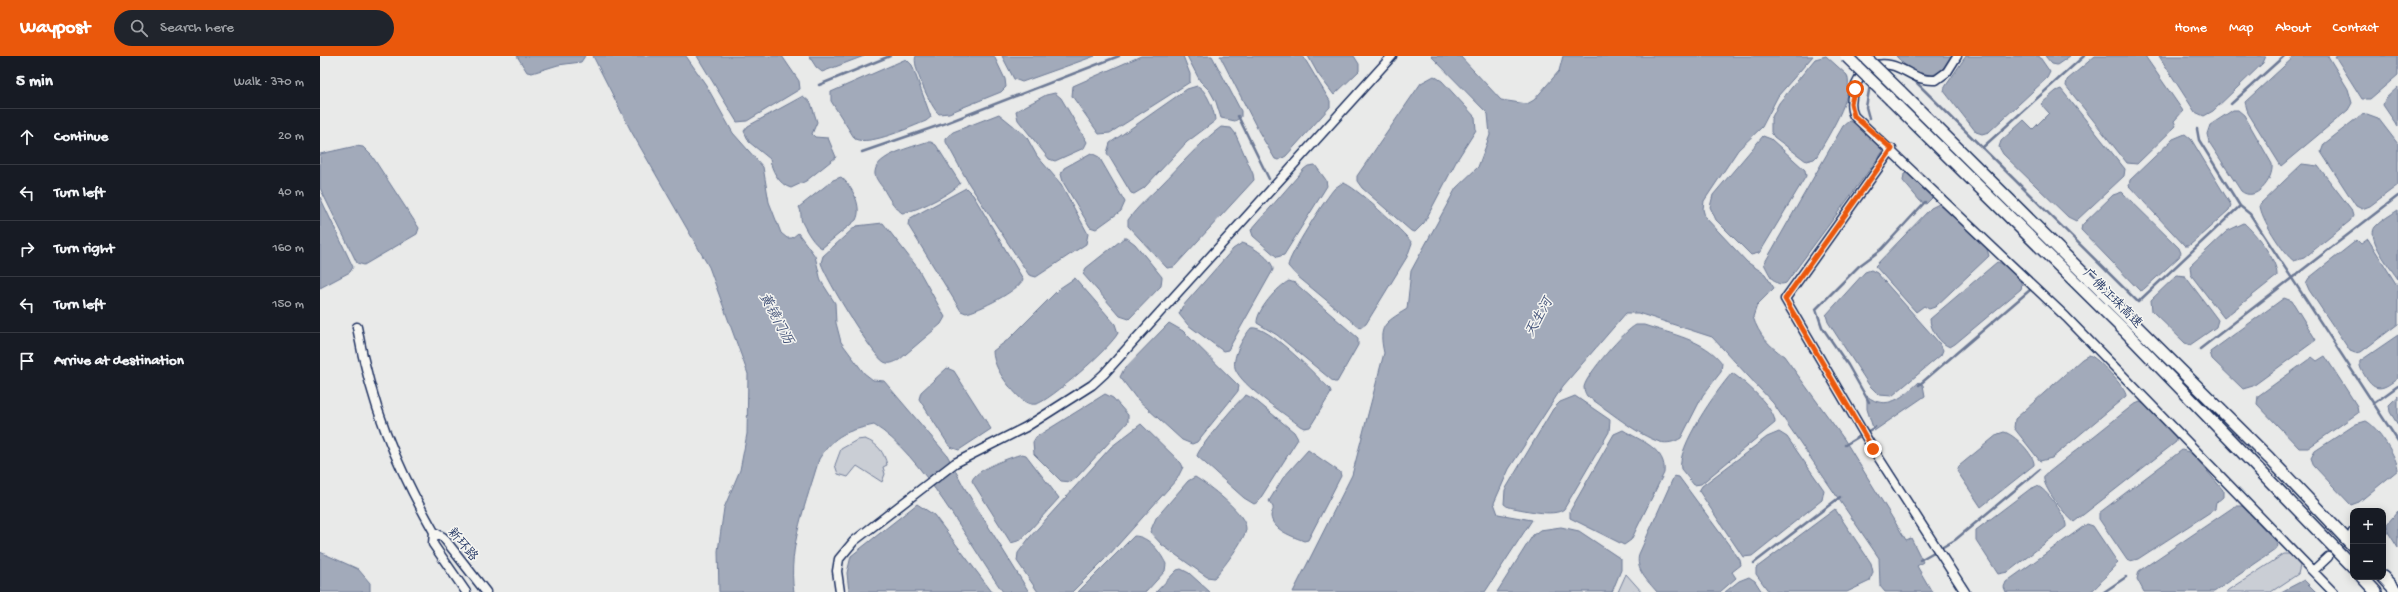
<!DOCTYPE html>
<meta charset="utf-8">
<style>
:root{--surface:#171b24;--page:#20242c;--text:#f1f3f6;--muted:#9ea1a6;--line:#363941;--accent:#ea580c}
body{margin:0;font-family:"Gochi Hand","LXGW WenKai TC",sans-serif;background:var(--page);color:var(--text)}
.controls{position:absolute;right:12px;bottom:12px;display:grid;overflow:hidden;border-radius:8px;box-shadow:0 2px 10px #0003}
.controls button{width:36px;height:36px;display:grid;place-items:center;padding:0;border:0;border-bottom:1px solid var(--line);background:var(--surface);color:var(--text);font:20px sans-serif}
.stop{position:absolute;width:12px;height:12px;margin:-9px;border:3px solid #ea580c;border-radius:50%;background:#fff}
.stop.end{background:#ea580c;border-color:#fff;box-shadow:0 1px 4px #0008}
.list{margin:0;padding:0;list-style:none}
h2{display:flex;justify-content:space-between;align-items:center;height:52px;margin:0;padding:0 16px;font-size:17px}
h2 small{font-size:13px;font-weight:400;color:var(--muted)}
.list li{display:grid;grid-template-columns:26px 1fr auto;gap:12px;align-items:center;box-sizing:border-box;height:56px;padding:0 16px;border-top:1px solid var(--line)}
.list b{display:block;font-size:15px;white-space:nowrap}
.list em{font-size:13px;font-style:normal;color:var(--muted)}
.icon{flex:none;width:22px;height:22px;fill:none;stroke:currentColor;stroke-width:2;stroke-linecap:round;stroke-linejoin:round}
.map{position:relative;flex:none;width:2078px;height:536px;overflow:hidden}
header{display:flex;align-items:center;gap:24px;box-sizing:border-box;height:56px;padding:0 20px;background:var(--accent);color:#fff}
header strong{font-size:19px}
nav{display:flex;gap:22px;margin-inline-start:auto;font-size:14px}
.search{width:280px;height:36px;background:var(--page);display:flex;align-items:center;gap:10px;box-sizing:border-box;padding:0 14px;border-radius:22px;color:var(--muted);font-size:15px}
main{display:flex}
aside{flex:1;background:var(--surface)}
.map>svg:first-child{display:block}
.green{fill:#caced5;stroke:#727e9a}
.water{fill:#a2aaba;stroke:#6c7995}
.lines{fill:none;stroke-linecap:round;stroke-linejoin:round}
.stream{stroke:#6c7995;stroke-width:2.5}
.minor-tunnel{stroke:#c0c5cd;stroke-width:8;stroke-dasharray:8 4;stroke-linecap:butt}
.minor-casing{stroke:#1b2f5e;stroke-width:11}
.highway-casing{stroke:#1b2f5e;stroke-width:14}
.minor{stroke:#f6f6f2;stroke-width:8}
.highway{stroke:#f6f6f2;stroke-width:11}
.highway-bridge-casing{stroke:#1b2f5e;stroke-width:14;stroke-linecap:butt}
.highway-bridge{stroke:#f6f6f2;stroke-width:11}
.route{stroke:#ea580c;stroke-width:5}
.labels{text-anchor:middle;dominant-baseline:central;stroke-width:3;stroke-linejoin:round;paint-order:stroke}
.street-label{font-size:13px;fill:#1b2f5e;stroke:#f6f6f2}
.water-label{font-size:14px;font-style:italic;fill:#44547a;stroke:#f6f6f2}
</style>
<header>
<strong>Waypost</strong>
<div class="search"><svg class="icon" aria-label="search" viewBox="0 0 24 24"><circle cx="10" cy="10" r="6"/><path d="M15 15l6 6"/></svg>Search here</div>
<nav><a>Home</a><a>Map</a><a>About</a><a>Contact</a></nav>
</header>
<main>
<aside>
<h2>5 min<small>Walk · 370 m</small></h2>
<ul class="list">
<li><svg class="icon" aria-label="ahead" viewBox="0 0 24 24"><path d="M12 20V5M6 11l6-6 6 6"/></svg><div><b>Continue</b></div><em>20 m</em></li>
<li><svg class="icon" aria-label="left" viewBox="0 0 24 24"><path d="M17 20v-9H6M10 6l-5 5 5 5"/></svg><div><b>Turn left</b></div><em>40 m</em></li>
<li><svg class="icon" aria-label="right" viewBox="0 0 24 24"><path d="M7 20v-9h11M14 6l5 5-5 5"/></svg><div><b>Turn right</b></div><em>160 m</em></li>
<li><svg class="icon" aria-label="left" viewBox="0 0 24 24"><path d="M17 20v-9H6M10 6l-5 5 5 5"/></svg><div><b>Turn left</b></div><em>150 m</em></li>
<li><svg class="icon" aria-label="arrive" viewBox="0 0 24 24"><path d="M6 21V4h12l-3 4 3 4H6"/></svg><div><b>Arrive at destination</b></div></li>
</ul>
</aside>
<div class="map">
<svg width="2078" height="536" viewBox="0 0 2078 536">
<rect width="100%" height="100%" fill="#e9eae9"/>
<filter id="ink" filterUnits="userSpaceOnUse"><feTurbulence type="fractalNoise" baseFrequency=".025" numOctaves="2"/><feDisplacementMap in="SourceGraphic" scale="8" xChannelSelector="R" yChannelSelector="G"/><feConvolveMatrix kernelMatrix="1 2 1 2 8 2 1 2 1" color-interpolation-filters="sRGB"/></filter>
<g filter="url(#ink)">
<path class="green" d="M545,383C558,388 564,396 567,409L563,411L565,418L562,426L537,410L528,421L518,418L515,409L521,393L537,384Z
M1964,498H1970L1980,510L1978,518L1951,536H1906Z
M1306,518L1322,536H1298Z"/>
<path class="water" d="M197,0H265L261,6L238,9L212,17L207,16Z
M273,0H366L386,29L413,77L443,111L449,146L461,177L467,182H472L478,177L495,200L501,225L515,247L516,267L521,286L544,317L553,324L564,325L627,399L644,431L709,536H683C649,488 602,398 554,369C527,375 515,378 499,403C487,445 467,492 474,536H399L398,495L404,452L420,414L427,378L428,318L389,211L311,75Z
M377,0H462L479,25L480,33L427,65L417,66Z
M489,0H544L502,16L496,11Z
M596,0H674L685,23L686,31L681,36L629,57L619,58C611,52 591,8 596,0Z
M682,0H775L702,26L694,23Z
M821,0H863L870,18V26L790,77L779,78L752,40L753,30Z
M867,0H892L921,55V61L915,65L901,62L896,46L890,35L880,25Z
M900,0H983L1010,45V51L966,100L959,104L955,103L939,76Z
M988,0H1034L1039,8V15L1014,39L998,18Z
M1111,0H1140L1181,44L1207,48L1214,44L1239,15L1243,0H1493L1458,40L1442,71L1418,94L1384,145L1383,153L1385,161L1427,206L1445,218L1454,232L1437,249L1433,261C1439,279 1449,290 1464,300L1524,383L1586,484L1591,482L1603,506L1597,510L1612,536H1565L1560,530L1559,502L1453,347L1392,281L1318,257H1306L1243,330L1189,413L1174,447L1178,458L1212,464L1165,536H973L1032,419L1064,297C1058,270 1064,267 1087,253L1091,215L1136,132L1158,111L1170,79L1168,58Z
M1506,0L1527,19C1535,40 1507,81 1497,100L1494,103L1486,105L1454,81L1451,76V63L1459,47L1495,3Z
M1576,0H1633C1614,29 1598,24 1576,0Z
M1646,0H1719L1730,16L1727,22L1669,76L1662,78L1656,76L1624,35L1625,31Z
M1725,0H1750L1737,9L1732,8Z
M1775,0H1825L1863,55L1854,65L1856,70L1817,108L1807,107L1746,30L1747,24Z
M1839,0H1946L1943,7L1893,55L1884,60L1875,56Z
M1975,0H2008L2028,33L2032,47L2028,54L1961,110L1928,57L1925,46Z
M2015,0H2078V19L2050,43H2042Z
M586,3L592,9L611,61L606,65C591,71 550,90 535,83L511,45V36Z
M1114,20L1122,25L1155,61L1156,74L1137,104L1104,167L1095,176L1091,175L1042,132L1037,125V120L1101,27Z
M877,30C886,32 895,56 895,65L867,86L824,132L814,138L811,137L787,97L790,87L867,33Z
M2078,31V71L2063,49L2065,43Z
M1741,33L1805,113L1804,120L1756,165L1748,161L1683,98L1679,91L1681,85L1704,64L1713,73L1729,57L1721,48L1736,35Z
M735,37L741,42L767,86L764,92L735,105L729,103L698,64L696,55L726,39Z
M483,40L491,47L497,66L492,78L495,81L508,82L516,101L486,125L471,132C459,129 451,113 450,103L429,86L424,75L428,70Z
M1913,54H1918L1924,59L1952,108C1954,124 1935,147 1921,135L1889,86L1887,78L1890,69Z
M679,58L706,80L717,100L741,128L768,178L766,188L716,221L709,219L649,128L626,86V82L633,76Z
M2047,58L2058,62L2078,88V129L2050,150L2042,153L2036,150L2001,96L2004,88L2041,59Z
M1529,65L1537,67L1564,94L1466,227C1454,232 1449,217 1444,208L1523,70Z
M901,71L911,72L915,77L933,118L934,124L854,211L847,212L808,170V164C818,150 829,141 841,129C861,109 878,88 901,71Z
M1865,78L1871,83L1911,149L1909,154L1869,190H1865L1809,130L1810,124L1853,83Z
M1443,80L1451,83L1485,114L1486,120L1442,193L1439,197L1431,199L1396,164L1390,151L1393,139Z
M606,86H611L616,89L640,127C634,137 594,156 582,157C573,150 568,141 563,132C560,128 554,121 555,116C556,99 593,91 606,86Z
M36,90L43,91L52,100L99,172L97,178L44,209L37,207L0,132V98Z
M771,97L779,101L805,146L801,155L776,173L770,171L743,126L741,118L744,112Z
M1982,108L1998,110L2031,153L2033,160L2030,165L1984,202L1974,205C1964,199 1939,160 1940,148Z
M995,109L1006,124L1007,130L964,199L957,201L933,180L931,174L984,113L988,110Z
M1587,117L1612,142L1606,148L1600,145L1583,125L1584,118Z
M521,121C532,130 543,151 536,164L502,192C494,189 486,174 482,166C480,161 482,156 479,151L513,124Z
M1023,127C1033,128 1085,177 1092,187L1087,201L1046,268L1040,272L977,220L968,210C968,201 1007,140 1015,132C1018,130 1020,128 1023,127Z
M646,132L653,139L703,223C700,234 658,255 646,257L641,255L588,169L589,163L594,160Z
M1802,136L1859,192L1861,197L1859,201L1824,233L1820,235L1761,174L1762,169L1793,139Z
M0,141L33,211L30,216L0,232Z
M1619,148L1626,152L1667,193L1669,200L1615,251L1609,253L1604,250L1596,256L1555,210L1611,152Z
M2078,154V223C2071,213 2046,182 2055,171C2061,164 2071,159 2078,154Z
M563,167L597,211L625,261L621,268L579,304C574,306 570,309 564,306C552,299 506,223 501,207L503,200L536,170Z
M1924,167C1935,177 1958,204 1957,220L1904,262L1871,219L1870,210L1907,175Z
M804,182H807L815,188L842,221L841,230L809,263L800,260L763,218L766,212Z
M2048,183L2078,231V268L2041,296L2035,297L2030,295L1989,234L1986,227L1989,222L2037,184L2041,188Z
M922,187C931,189 954,204 953,214L908,294L903,295L868,269L859,258L862,251L913,193Z
M1677,206C1686,208 1705,223 1701,233L1635,288L1630,291C1620,288 1610,273 1610,263Z
M1551,214L1557,217L1620,288L1623,294L1621,299L1572,340L1559,339L1549,329L1508,266L1506,259L1545,216Z
M1857,219L1865,220L1898,264L1896,271L1870,289L1865,287L1832,255L1831,244Z
M755,222L795,268L798,277C792,290 729,346 716,348C704,350 696,337 689,330C681,320 673,307 673,295L689,283L740,232Z
M969,225L975,227L1038,282V289L1017,326H1014L957,279L937,267C936,255 958,230 969,225Z
M1964,242L1972,245L1996,284L1933,330L1923,333L1892,303L1890,296Z
M849,267L863,275L919,330L918,335L877,386L872,388L862,384L816,342L800,321L804,313Z
M1316,269H1324C1351,278 1385,284 1402,307L1401,316L1383,339L1361,382C1355,386 1347,388 1340,386C1317,379 1287,353 1267,340C1265,337 1264,334 1264,331C1266,319 1305,274 1316,269Z
M931,272C948,268 997,321 1010,333L1011,337L990,371L984,372L980,370C964,357 921,330 915,312C912,300 924,280 931,272Z
M2078,279V322C2064,333 2055,338 2045,320C2042,315 2039,311 2040,305Z
M1769,299C1777,301 1807,333 1806,340L1732,402L1720,405L1694,372L1695,363L1762,303Z
M2005,300L2037,350L2038,357L1988,392H1979L1937,348L1938,340L1992,301L1997,305Z
M627,312L634,315L671,373L639,394L630,391L599,343L601,336Z
M1412,317C1423,324 1456,353 1455,367L1381,428L1374,429L1361,413C1356,392 1397,334 1412,317Z
M1599,326L1603,329L1605,340L1554,375L1547,353V340C1567,356 1584,340 1599,326Z
M785,338L793,342L808,359V366L757,421L751,426L741,425L714,398L713,386L716,381Z
M926,339L934,343L974,376L978,383L938,446L934,448L924,442L877,400C877,394 920,342 926,339Z
M1255,340L1290,364L1289,376L1244,453C1234,462 1201,453 1188,451L1184,448L1185,434L1233,353L1240,346Z
M2078,340V369L2070,356L2069,349Z
M1820,346L1826,349L1856,380V386L1754,466C1746,460 1721,430 1724,420L1813,349Z
M2046,365C2057,370 2078,402 2078,414L2039,446L2031,449L1994,410L1991,402L1995,395L2036,368Z
M821,368L861,407L863,411L857,423L788,500L752,536H718L697,505L698,497L710,481L791,391Z
M1303,374C1321,385 1347,393 1344,417L1311,484L1304,489L1250,462V455L1294,378Z
M1459,376L1467,381L1504,434L1502,444L1432,500L1423,501L1379,435L1382,430L1447,381Z
M1684,376C1694,378 1715,399 1714,409L1661,451L1637,415L1639,410L1678,378Z
M988,394L1020,416L1021,420L988,484L984,485C974,481 952,474 951,460C951,456 954,455 953,451L949,445L963,422Z
M1862,394L1872,397L1903,434V441L1896,447L1895,453L1818,503L1810,505L1807,504L1779,463V457Z
M702,398L706,399L739,442L701,484L691,487L652,425C654,414 691,401 702,398Z
M1354,420L1359,421L1420,504L1421,509L1412,516L1416,522L1400,536H1337C1327,524 1315,514 1319,498Z
M875,421C887,428 927,458 926,473C926,482 901,515 894,522L887,521L842,489L830,476L836,462L868,425Z
M1717,430C1726,432 1748,463 1746,471L1688,516L1678,518L1656,484V474L1710,433Z
M597,448L614,459L672,536H529L527,517L531,500Z
M1915,450H1922L1956,485L1958,490L1955,494L1894,536H1824L1817,523L1819,515Z
M1515,453L1551,507L1553,516L1550,525L1527,536H1449L1436,518V512Z
M2078,455V492L2068,476L2067,468Z
M1767,468L1773,470L1798,507C1787,516 1782,528 1770,536H1686L1684,531L1686,526Z
M1241,471L1259,475L1301,503V514L1292,536H1177L1213,479L1220,474Z
M814,480C829,480 840,496 846,508L845,515L826,536H758Z
M0,496L38,513L50,527V536H0Z
M861,513L869,517L890,536H836L857,514Z
M1429,521L1435,525L1442,536H1405L1419,525Z
M1984,524L1996,536H1961Z"/>
<g class="lines">
<path class="stream" d="M1591,21L1818,246L1920,150
M499,29L570,0
M1911,48L1964,0
M918,60L949,123
M1549,62L1546,51L1550,29
M1877,73L1879,84L1920,150L1930,158L2078,385
M1662,92L1764,0
M542,96L626,67L799,0
M1880,293L2078,140
M1599,329L1710,234
M1549,346L1528,309L1502,271L1496,253L1539,210L1562,193L1605,146
M2053,348L2078,330
M1525,389L1555,371
M1600,504L1635,484L1719,414
M1434,507L1520,441
M1784,536L1806,521"/>
<path class="minor-tunnel" d="M2008,501L2030,479"/>
<defs>
<path id="minor" d="M1637,0L1627,16L1616,24C1587,26 1582,0 1547,11C1537,24 1526,44 1534,60L1746,261L2013,536
M1572,93L1465,243L1553,393L1645,536
M37,271C51,349 75,407 114,476
M114,476L123,481L166,536
M114,476L113,488L146,536
M2032,478L2033,476
M1993,515L2008,501
M520,536L517,515L519,503L534,485L635,407L706,371L772,329L784,318L1072,0"/>
<path id="highway" d="M1580,35L1949,402L2033,490
M1571,44L1804,274L2033,511
M2042,521L2056,536
M2063,521L2077,536"/>
</defs>
<use href="#minor" class="minor-casing"/>
<use href="#highway" class="highway-casing"/>
<use href="#minor" class="minor"/>
<use href="#highway" class="highway"/>
<defs>
<path id="highway-bridge" d="M1526,0L1571,44
M1544,0L1580,35"/>
</defs>
<use href="#highway-bridge" class="highway-bridge-casing"/>
<use href="#highway-bridge" class="highway-bridge"/>
</g>
</g>
<g class="lines" filter="url(#ink)">
<path class="route" d="M1535,33L1531,47L1534,60L1572,93L1465,243L1553,393"/>
</g>
<g class="labels">
<g class="street-label">
<text transform="translate(1792 243) rotate(45)">广佛江珠高速</text>
<text transform="translate(142 489) rotate(50)">新环路</text>
</g>
<g class="water-label">
<text transform="translate(1220 262) rotate(-61)">天生河</text>
<text transform="translate(455 263) rotate(62)">黄镜门沥</text>
</g>
</g>
</svg>
<div class="controls">
<button>+</button>
<button>−</button>
</div>
<div class="stop" style="left:1535px;top:33px"></div>
<div class="stop end" style="left:1553px;top:393px"></div>
</div>
</main>
